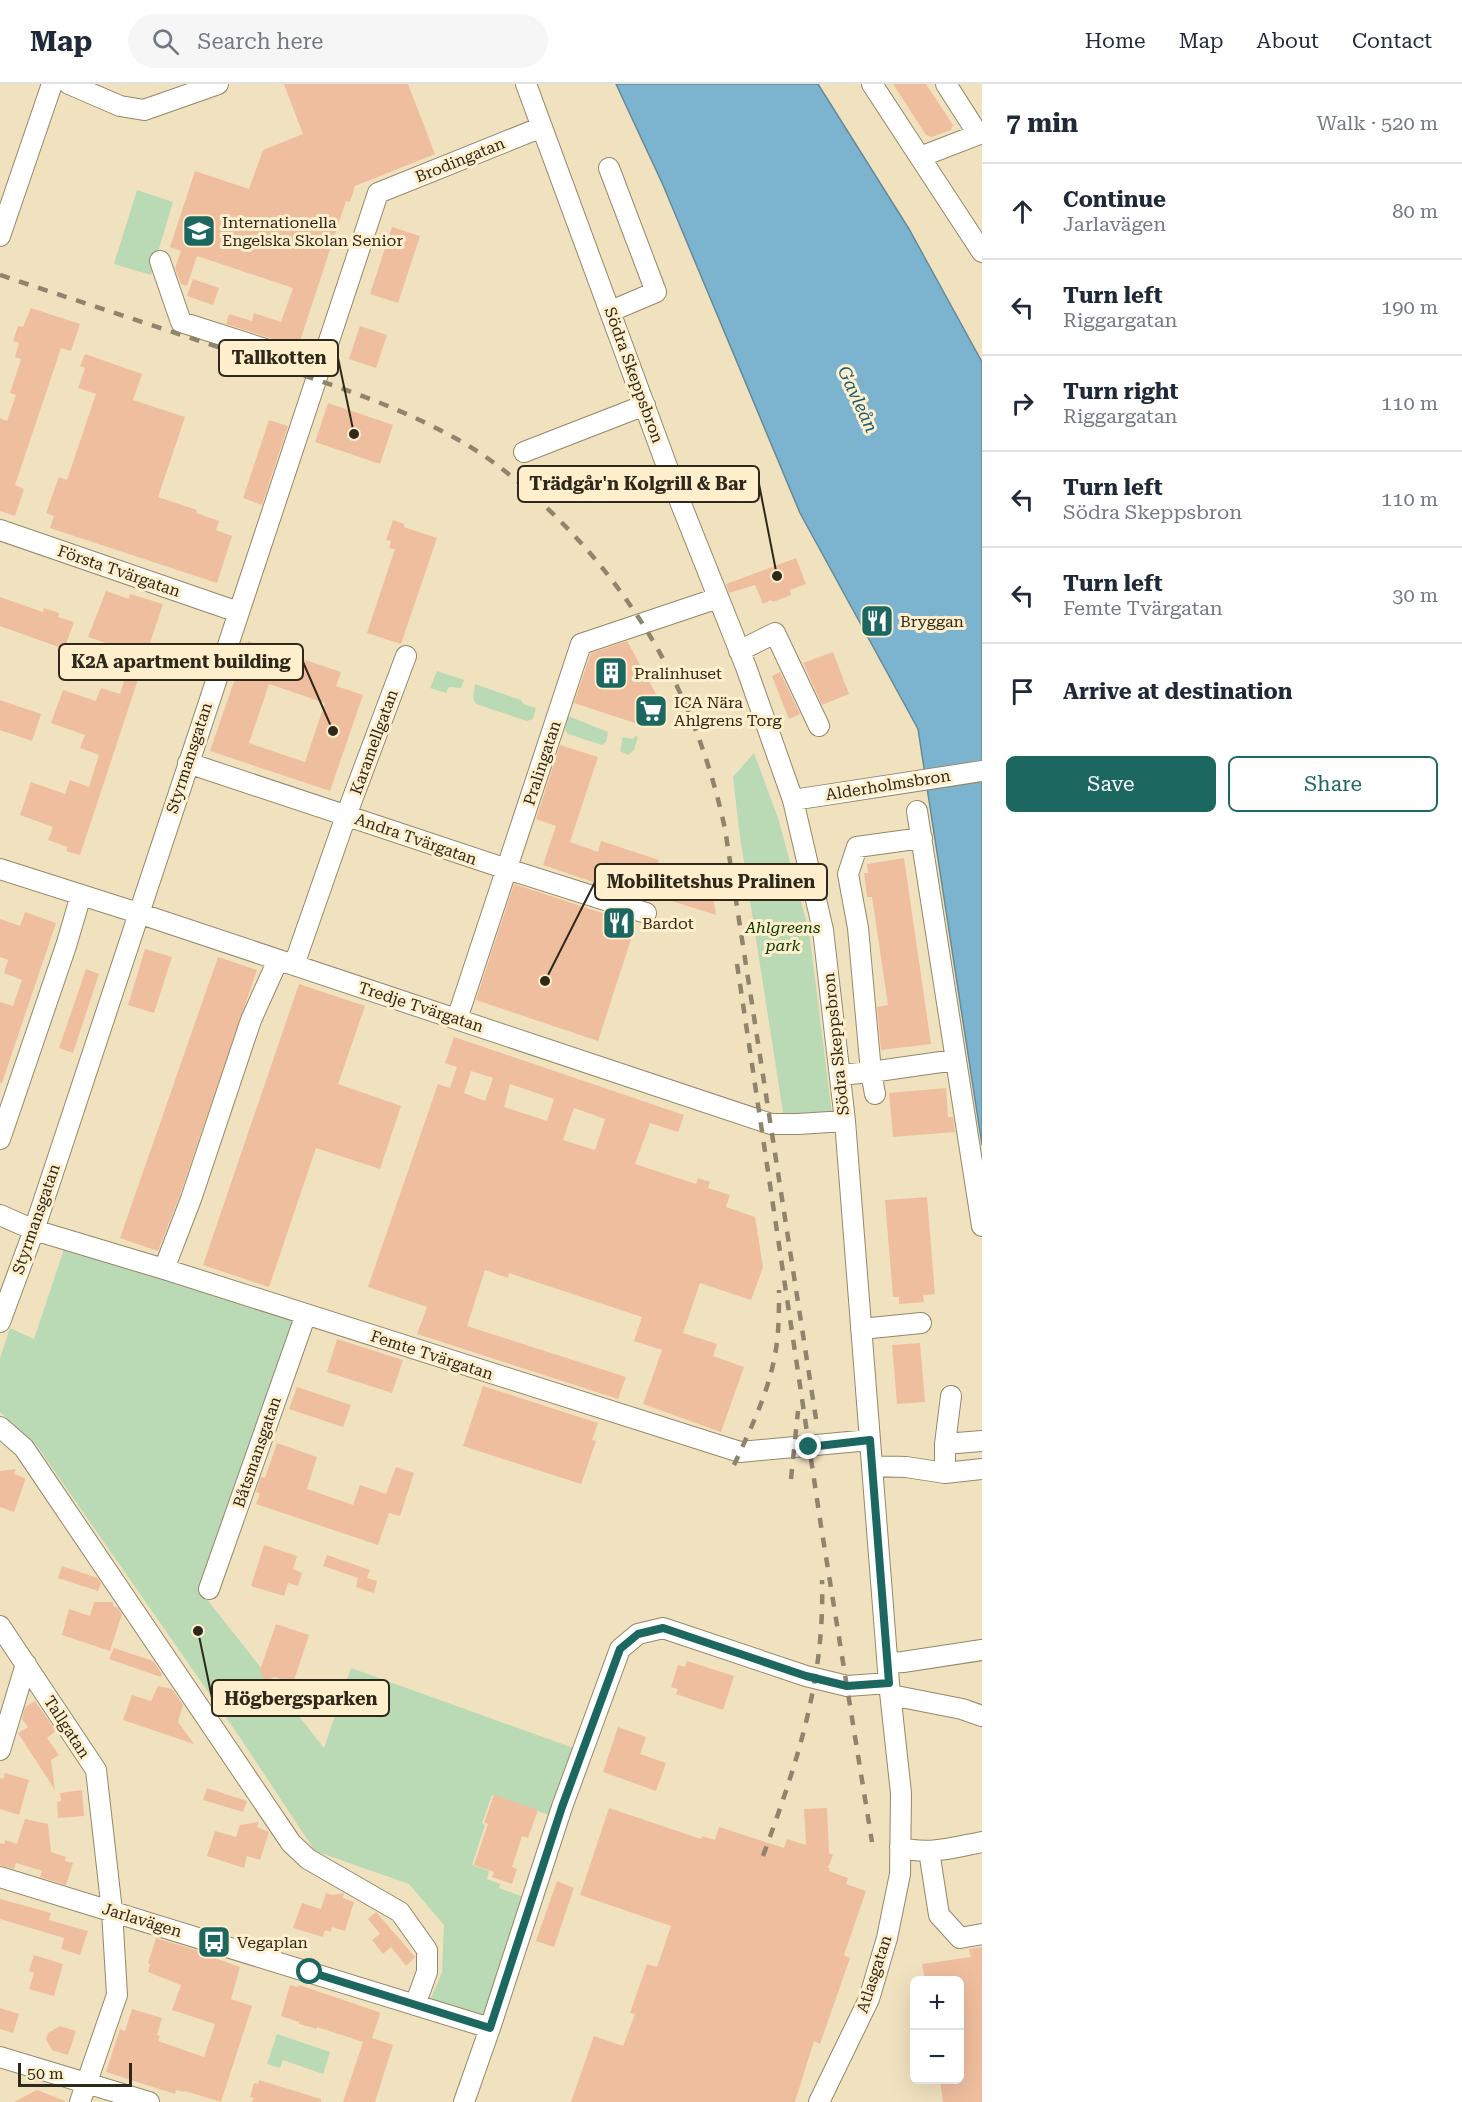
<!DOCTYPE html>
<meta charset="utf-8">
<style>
:root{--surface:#fff;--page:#f6f6f7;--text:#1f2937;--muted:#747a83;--line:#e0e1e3;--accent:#1d6761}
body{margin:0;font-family:"Roboto Serif",serif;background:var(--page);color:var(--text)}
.controls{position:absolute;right:18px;bottom:18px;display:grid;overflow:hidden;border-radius:9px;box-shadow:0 6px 24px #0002}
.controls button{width:54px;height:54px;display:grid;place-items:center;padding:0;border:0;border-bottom:2px solid var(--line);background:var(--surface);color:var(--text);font:30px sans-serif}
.scale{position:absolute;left:18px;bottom:15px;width:114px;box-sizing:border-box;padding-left:6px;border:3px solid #2f291c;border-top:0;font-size:16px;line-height:21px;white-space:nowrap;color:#2f291c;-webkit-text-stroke:4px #ffefcc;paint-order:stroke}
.stop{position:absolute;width:18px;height:18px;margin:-14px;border:4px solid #1d6761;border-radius:50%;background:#fff}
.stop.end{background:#1d6761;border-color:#fff;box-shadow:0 2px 6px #0008}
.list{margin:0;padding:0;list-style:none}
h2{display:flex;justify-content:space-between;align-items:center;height:78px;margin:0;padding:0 24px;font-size:26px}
h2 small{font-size:20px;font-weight:400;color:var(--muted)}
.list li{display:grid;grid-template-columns:39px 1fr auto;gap:18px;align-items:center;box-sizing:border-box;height:96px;padding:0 24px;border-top:2px solid var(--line)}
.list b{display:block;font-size:22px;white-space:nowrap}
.list p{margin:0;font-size:20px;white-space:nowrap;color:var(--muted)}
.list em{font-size:20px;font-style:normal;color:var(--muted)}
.actions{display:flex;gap:12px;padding:18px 24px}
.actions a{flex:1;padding:14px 0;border:2px solid var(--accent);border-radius:9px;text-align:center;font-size:21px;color:var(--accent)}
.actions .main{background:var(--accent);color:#fff}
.icon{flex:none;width:33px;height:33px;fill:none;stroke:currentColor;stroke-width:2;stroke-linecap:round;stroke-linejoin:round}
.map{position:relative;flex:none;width:982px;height:2018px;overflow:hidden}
header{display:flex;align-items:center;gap:36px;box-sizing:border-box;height:84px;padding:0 30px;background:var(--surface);border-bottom:2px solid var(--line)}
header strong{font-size:28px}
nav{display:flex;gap:33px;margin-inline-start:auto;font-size:21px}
.search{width:420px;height:54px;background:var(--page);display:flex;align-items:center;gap:15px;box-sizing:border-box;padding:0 21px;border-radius:33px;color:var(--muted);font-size:22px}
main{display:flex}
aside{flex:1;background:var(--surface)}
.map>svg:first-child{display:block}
.green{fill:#bad9b5}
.water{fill:#7cb4cf;stroke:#658a99;stroke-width:1.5}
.building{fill:#efbe9e;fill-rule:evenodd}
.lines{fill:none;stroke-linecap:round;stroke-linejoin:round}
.minor-casing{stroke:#968767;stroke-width:22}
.minor{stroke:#fff;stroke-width:20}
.rail{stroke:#8f846c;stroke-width:4.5;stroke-dasharray:10 10;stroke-linecap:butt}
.route{stroke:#1d6761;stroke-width:8}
.labels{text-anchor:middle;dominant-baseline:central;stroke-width:6;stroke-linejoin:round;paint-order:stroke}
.street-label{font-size:16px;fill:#2f291c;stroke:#ffefcc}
.poi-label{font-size:16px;fill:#2f291c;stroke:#ffefcc;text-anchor:start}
.park-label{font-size:16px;font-style:italic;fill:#043900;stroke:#ffefcc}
.water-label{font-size:18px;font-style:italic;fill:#135b77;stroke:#ffefcc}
.leader{fill:none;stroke:#2f291c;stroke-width:2}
.callout-dot{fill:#2f291c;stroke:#ffefcc;stroke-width:2}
.callout{fill:#ffefcc;stroke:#2f291c;stroke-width:2}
.callout-label{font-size:18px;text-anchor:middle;font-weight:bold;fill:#2f291c}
</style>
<header>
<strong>Map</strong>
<div class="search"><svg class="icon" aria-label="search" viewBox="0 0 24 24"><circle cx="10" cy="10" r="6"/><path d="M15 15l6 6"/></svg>Search here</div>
<nav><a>Home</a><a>Map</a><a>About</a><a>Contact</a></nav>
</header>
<main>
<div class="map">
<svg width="982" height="2018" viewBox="0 0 982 2018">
<rect width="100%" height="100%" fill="#f1e2bf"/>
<path class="green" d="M137,106L173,118L151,191L114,180Z
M437,587L464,596L461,604L449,603L446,609L430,604Z
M475,600L521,616L523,620L536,624L533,635L527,637L476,620L473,614Z
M568,632L608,648L606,658L602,661L568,650L565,646Z
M635,652L638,653L634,666L628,671L620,667L623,653L633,655Z
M754,669L778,734L809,847L832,1030L784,1035L739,746L733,693Z
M65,1162L299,1237L202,1509L324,1664L351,1584L582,1667L558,1734L492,1711L482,1739L485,1741L472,1781L489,1787L487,1795L500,1800L499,1804L532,1816L490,1944L427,1924L442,1888L444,1841L409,1800L315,1767L241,1655L37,1362L0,1328V1274L10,1244L34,1255Z
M277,1950L330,1968L323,1990L283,1976L280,1984L267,1980Z"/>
<path class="water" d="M616,0H818L909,145L982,278V1061L918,645L800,429L663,101Z"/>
<path class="building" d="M284,0H408L435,70L355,102L350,118L346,117L298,263L226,240L229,230L252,237L254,229L281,238L293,204L197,172L187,202L181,200L175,184L181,167L170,163L195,87L249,105L263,66L303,50Z
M893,0H926L953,41L951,46L932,53L926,51Z
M392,143L420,152L398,219L370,210Z
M193,195L219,204L213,221L187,212Z
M31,224L80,240L71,267L61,264L15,401L24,405L15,432L0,427V334L7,337L16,311L10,309L21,275L15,273L19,259L13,257L18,242L23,243Z
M360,242L387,251L376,284L349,275Z
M85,270L142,290L133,316L185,333L158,413L197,426L196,429L219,437L216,446L232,452L217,499L50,444L54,432L46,429L59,393L67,396L96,310L78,304L85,284L80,282Z
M328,319L393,341L380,380L315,358Z
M269,336L288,342L262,421L243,414Z
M393,436L404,440V443L437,454L401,560L367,549L395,465L389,464L391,457L386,456Z
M796,474L806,500L790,506L791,511L773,518L771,516L763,520L755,501L729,509L726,500Z
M106,507L129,515L130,510L163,520L80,771L66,767L68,763L48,756L53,743L20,731L31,698L65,710L70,696L89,703L99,671L80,664L85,651L51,639L63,606L96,617L101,604L120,610L132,572L111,565L112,561L88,553Z
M0,513L43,528L44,524L59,529L58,533L74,538L64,565L0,542Z
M248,557L341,588L336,602L363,611L330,707L210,667ZM269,600L325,619L305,678L249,659Z
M627,557L666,628L638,640L574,619L591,569Z
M833,568L849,610L822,621L803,579Z
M780,588L800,630L789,635L772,592Z
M0,616L41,630L32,657L0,646Z
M560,661L598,673L570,758L598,768L601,757L659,776L646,816L543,781L556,742L536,735Z
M904,774L931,960L881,966L877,923L888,921L872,813H867L864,789H868L867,780Z
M708,781L716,831L672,817L682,786Z
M514,800L636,840L598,957L476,916Z
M25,828L56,839L2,999H0V918L13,922L22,896L4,889L8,876L0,873V835L20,842Z
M145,865L172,873L154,929L128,921Z
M218,873L257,886L180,1111L158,1167L120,1154Z
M86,885L99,890L73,969L59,964Z
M299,900L365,922L338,1000L401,1022L380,1085L316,1064L269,1203L203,1181Z
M454,953L684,1031L678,1048L650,1039L635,1080L696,1100L698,1094L710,1098L708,1104L730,1111L726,1123L755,1133L763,1183L751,1216L700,1199L683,1249L717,1260L713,1272L744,1283L721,1348L643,1320L662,1266L634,1257L642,1233L509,1189L508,1194L485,1186L467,1242L626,1293L618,1315L417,1250L427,1223L368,1203L438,1000L450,1004L457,983L445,979ZM471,987L493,994L485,1017L464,1009ZM510,1000L554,1015L547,1037L504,1023ZM574,1024L605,1035L595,1066L563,1056Z
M946,1004L948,1033H953L955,1048L893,1053L889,1009Z
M927,1113L935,1210L923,1211L924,1218L899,1220V1213H893L885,1116Z
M337,1255L403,1276L392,1309L327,1288Z
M920,1259L925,1318L897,1320L892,1261Z
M483,1302L598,1339L592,1356L596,1357L581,1400L463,1362Z
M297,1303L351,1321L343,1343L289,1325Z
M277,1359L317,1373L307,1405L353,1421L360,1401L386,1410L396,1383L414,1389L400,1432L389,1429L378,1461L256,1420L260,1410L256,1408L261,1393L265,1394Z
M16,1385L14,1390L25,1394V1396L14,1428L0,1423V1387Z
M264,1461L297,1472L293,1485L302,1489L298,1502L288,1499L284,1512L251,1502Z
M327,1471L370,1486L367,1494L377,1497L374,1509L356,1503L358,1494L323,1482Z
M62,1482L98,1494L101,1499L98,1507L58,1494Z
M94,1518H113V1522L118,1524L122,1530L110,1567L62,1551L69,1525L90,1532Z
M276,1540L309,1551L293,1599L275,1593L265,1597L260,1586Z
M114,1564L153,1577L162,1590L161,1593L109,1575Z
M687,1577L734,1592L723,1626L676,1610L678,1605L671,1603L678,1581L685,1583Z
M158,1602L172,1605L183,1621L178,1638L194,1660L123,1636L132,1611L151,1617Z
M35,1617L56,1647L47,1654L59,1671L51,1676L55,1706L18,1649L28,1643L22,1635L25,1623Z
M618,1643L646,1653L640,1670L666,1679L656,1707L603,1688Z
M5,1689L29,1696L19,1731L0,1725V1694L3,1695Z
M207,1704L247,1717L243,1728L203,1716Z
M82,1706L84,1732L58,1734L57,1718L61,1717L60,1709Z
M494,1711L538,1726L528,1754L522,1752L512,1783L517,1785L512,1800L492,1793L494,1788L474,1781L488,1740L484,1739Z
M609,1724L701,1755L702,1752L715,1756L719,1743L784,1764L787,1755L806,1761L804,1725L827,1724L829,1769L833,1771L828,1784H830L829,1787L848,1794L846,1800L866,1807L844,1871L850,1874L820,1960L814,1957L795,2018H571L594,1952L623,1962L635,1930L630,1929L647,1880L657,1883L671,1842L580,1811Z
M25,1735L48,1740L51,1768L66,1773L65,1777L73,1779L66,1801L40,1793L42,1787L16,1779L14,1785L0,1781V1759L4,1760L5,1756L17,1760Z
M259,1738L257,1743L269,1748L260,1776L247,1772L244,1784L207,1772L215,1747L236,1753L240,1741Z
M557,1797L574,1804L554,1863L536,1857Z
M326,1809L332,1811L344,1809L343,1814L354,1818L345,1847L332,1843L331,1848L325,1846L323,1853L293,1844L302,1819L321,1825Z
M0,1815L51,1829L49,1836L88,1847L80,1871L61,1865L64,1854L0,1835Z
M376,1828L415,1873L406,1882L391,1863L383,1870L372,1856L380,1850L368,1835Z
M156,1854L209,1870V1872L240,1883L231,1915L252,1922L221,2018L185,2007L184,2008L176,2006L175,2010L106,1988L120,1945L125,1947L132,1925L162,1934L157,1951L160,1952L158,1957L204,1973L215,1940L172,1926L181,1901L148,1888L150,1880L148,1879Z
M982,1863V2018H943L940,1995H960V1896H925L922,1880L971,1873L969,1865Z
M34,1871L63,1880L54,1912L29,1905L34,1889L29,1887Z
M290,1901L298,1903L299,1901L379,1928L380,1930L372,1954L393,1961L375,2018H343L363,1958L317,1943V1945L299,1940V1938L281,1932Z
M0,1924L19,1930L13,1949L0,1945Z
M60,1942L76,1947L68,1971L52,1966L46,1955L48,1949Z
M259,1996L321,2015V2018H252L254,2014L250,2013L254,1999L258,2000Z
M37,2006L65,2017V2018H14Z"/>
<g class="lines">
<defs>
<path id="minor" d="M69,0L120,22L144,26L218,0
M526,0L679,415L746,583L793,716L823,846L845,1037L889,1599L901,1709L900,1790L887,1854L869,1915L819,2018
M872,0L982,168
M946,0L978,50
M920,73L982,49
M609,84L656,208L611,227
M0,152L52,0
M160,177L181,238L321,283
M524,368L645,321
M0,446L238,528
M739,567L775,549L819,642
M188,679L507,785L646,829
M793,716L982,687
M917,727L982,1142
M922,754L857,763L848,790L858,844L871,988L955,976
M0,785L138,829L771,1040H798L845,1037
M294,881L346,732L406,572
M457,935L581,560L718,514
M840,991L871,988L875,1010
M0,1055L66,862L81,811
M0,1131L34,1146L164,1185L740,1368L870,1356
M164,1185L191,1115L251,936L278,876
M0,1238L34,1146L378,109L542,43
M861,1245L921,1239
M0,1343L24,1364L291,1759L308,1775L400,1828L427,1866V1888L415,1921
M945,1360L951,1312
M872,1382L906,1383L945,1389L982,1385
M945,1389V1360L982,1357
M209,1505L306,1230
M0,1542L96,1686L112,1827L117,1911L80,2018
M888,1579L903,1578L982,1566
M891,1611L962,1625L982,1632
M0,1666L26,1580
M900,1763C927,1772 955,1763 982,1758
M929,1767L939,1831L960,1854L982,1850
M0,1793L490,1944
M0,1973L149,2018
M464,2018L490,1944L562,1723L620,1565L638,1550L663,1544L806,1592L847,1602L889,1599"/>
</defs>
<use href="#minor" class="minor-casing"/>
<use href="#minor" class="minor"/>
<path class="rail" d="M0,191C84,219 167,246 251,274C320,297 390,318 455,354C490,373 520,398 548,425C641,514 698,620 725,745L816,1335
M737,880L821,1442L872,1758
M734,1381C750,1346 768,1310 775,1271C779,1250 779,1228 779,1206
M791,1395L798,1327
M763,1772C797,1679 825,1596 822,1496"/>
</g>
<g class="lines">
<path class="route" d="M310,1888L490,1944L562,1723L620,1565L638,1550L663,1544L806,1592L847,1602L889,1599L870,1356L809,1363"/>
</g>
<defs>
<symbol id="school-square" viewBox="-11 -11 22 22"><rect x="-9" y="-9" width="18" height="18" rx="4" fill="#1d6761" stroke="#ffefcc"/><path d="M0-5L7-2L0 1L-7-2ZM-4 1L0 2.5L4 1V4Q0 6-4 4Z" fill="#fff"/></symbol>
<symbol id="restaurant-square" viewBox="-11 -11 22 22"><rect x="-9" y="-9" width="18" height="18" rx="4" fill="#1d6761" stroke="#ffefcc"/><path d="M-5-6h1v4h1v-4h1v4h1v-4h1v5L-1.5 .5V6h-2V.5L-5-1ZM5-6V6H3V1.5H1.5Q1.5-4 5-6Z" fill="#fff"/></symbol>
<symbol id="building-square" viewBox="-11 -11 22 22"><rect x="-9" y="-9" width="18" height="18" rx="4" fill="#1d6761" stroke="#ffefcc"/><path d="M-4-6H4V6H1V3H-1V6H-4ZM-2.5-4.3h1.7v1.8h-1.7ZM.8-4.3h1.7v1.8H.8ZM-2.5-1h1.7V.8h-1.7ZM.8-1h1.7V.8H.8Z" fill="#fff"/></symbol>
<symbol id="supermarket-square" viewBox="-11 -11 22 22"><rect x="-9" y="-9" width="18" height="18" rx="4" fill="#1d6761" stroke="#ffefcc"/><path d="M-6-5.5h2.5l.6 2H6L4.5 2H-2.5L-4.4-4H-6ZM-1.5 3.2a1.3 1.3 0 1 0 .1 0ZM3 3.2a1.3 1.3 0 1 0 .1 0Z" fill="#fff"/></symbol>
<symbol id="bus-square" viewBox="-11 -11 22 22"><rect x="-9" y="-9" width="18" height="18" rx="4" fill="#1d6761" stroke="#ffefcc"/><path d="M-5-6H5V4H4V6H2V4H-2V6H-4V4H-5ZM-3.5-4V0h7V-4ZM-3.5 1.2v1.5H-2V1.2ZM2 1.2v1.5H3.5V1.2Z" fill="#fff"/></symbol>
</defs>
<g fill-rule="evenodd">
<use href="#school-square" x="180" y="128" width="38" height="38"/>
<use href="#restaurant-square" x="858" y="518" width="38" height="38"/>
<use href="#building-square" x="592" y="570" width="38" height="38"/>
<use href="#supermarket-square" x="632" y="608" width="38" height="38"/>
<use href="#restaurant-square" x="600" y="820" width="38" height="38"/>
<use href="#bus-square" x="195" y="1839" width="38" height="38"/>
</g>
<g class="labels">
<g class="street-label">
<text transform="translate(460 76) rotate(-22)">Brodingatan</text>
<text transform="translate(634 291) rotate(70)">Södra Skeppsbron</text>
<text transform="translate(119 487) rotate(19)">Första Tvärgatan</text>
<text transform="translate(374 658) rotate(-70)">Karamellgatan</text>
<text transform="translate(189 674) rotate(-72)">Styrmansgatan</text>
<text transform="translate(542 679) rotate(-72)">Pralingatan</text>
<text transform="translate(888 701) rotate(-9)">Alderholmsbron</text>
<text transform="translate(416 755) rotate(19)">Andra Tvärgatan</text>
<text transform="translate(421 923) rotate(18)">Tredje Tvärgatan</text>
<text transform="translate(836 960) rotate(-96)">Södra Skeppsbron</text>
<text transform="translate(36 1135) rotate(-71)">Styrmansgatan</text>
<text transform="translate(432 1271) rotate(18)">Femte Tvärgatan</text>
<text transform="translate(257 1368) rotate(-71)">Båtsmansgatan</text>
<text transform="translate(67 1643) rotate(57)">Tallgatan</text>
<text transform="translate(142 1836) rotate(17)">Jarlavägen</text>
<text transform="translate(874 1890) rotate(-72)">Atlasgatan</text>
</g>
<g class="poi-label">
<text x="222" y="138">Internationella<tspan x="222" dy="18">Engelska Skolan Senior</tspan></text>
<text x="900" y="537">Bryggan</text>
<text x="634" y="589">Pralinhuset</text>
<text x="674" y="618">ICA Nära<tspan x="674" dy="18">Ahlgrens Torg</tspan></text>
<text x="642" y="839">Bardot</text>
<text x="237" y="1858">Vegaplan</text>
</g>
<g class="park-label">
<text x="783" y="843">Ahlgreens<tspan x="783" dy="18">park</tspan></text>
</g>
<g class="water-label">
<text transform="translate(858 315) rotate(65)">Gavleån</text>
</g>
</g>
<path class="leader" d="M354 350L338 274M777 492L759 400M333 647L303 578M545 897L595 798M198 1547L212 1614"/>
<g class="callout-dot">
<circle cx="354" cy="350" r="6"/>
<circle cx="777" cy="492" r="6"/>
<circle cx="333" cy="647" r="6"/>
<circle cx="545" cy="897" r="6"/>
<circle cx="198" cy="1547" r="6"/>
</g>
<g class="callout">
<rect x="219" y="256" width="119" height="36" rx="6"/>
<rect x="518" y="382" width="241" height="36" rx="6"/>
<rect x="59" y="560" width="244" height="36" rx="6"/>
<rect x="595" y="780" width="232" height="36" rx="6"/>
<rect x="212" y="1596" width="177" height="36" rx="6"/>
</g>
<g class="callout-label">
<text x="279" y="280">Tallkotten</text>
<text x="638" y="406">Trädgår'n Kolgrill &amp; Bar</text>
<text x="181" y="584">K2A apartment building</text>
<text x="711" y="804">Mobilitetshus Pralinen</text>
<text x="301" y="1621">Högbergsparken</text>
</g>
</svg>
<div class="controls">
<button>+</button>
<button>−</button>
</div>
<div class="scale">50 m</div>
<div class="stop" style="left:310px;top:1888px"></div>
<div class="stop end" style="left:809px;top:1363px"></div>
</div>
<aside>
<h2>7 min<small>Walk · 520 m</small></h2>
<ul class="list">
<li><svg class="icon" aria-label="ahead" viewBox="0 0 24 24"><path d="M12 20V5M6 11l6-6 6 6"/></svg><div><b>Continue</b><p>Jarlavägen</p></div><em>80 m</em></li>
<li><svg class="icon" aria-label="left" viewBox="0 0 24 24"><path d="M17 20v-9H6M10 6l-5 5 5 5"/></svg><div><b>Turn left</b><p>Riggargatan</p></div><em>190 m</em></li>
<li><svg class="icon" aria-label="right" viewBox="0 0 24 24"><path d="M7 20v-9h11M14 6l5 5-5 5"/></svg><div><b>Turn right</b><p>Riggargatan</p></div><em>110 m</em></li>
<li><svg class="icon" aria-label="left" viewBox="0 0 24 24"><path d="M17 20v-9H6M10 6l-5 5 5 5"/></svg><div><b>Turn left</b><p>Södra Skeppsbron</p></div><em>110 m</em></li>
<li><svg class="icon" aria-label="left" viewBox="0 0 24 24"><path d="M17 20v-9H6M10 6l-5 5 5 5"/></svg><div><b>Turn left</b><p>Femte Tvärgatan</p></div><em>30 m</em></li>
<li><svg class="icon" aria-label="arrive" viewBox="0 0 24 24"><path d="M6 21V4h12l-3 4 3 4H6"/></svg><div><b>Arrive at destination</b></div></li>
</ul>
<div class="actions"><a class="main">Save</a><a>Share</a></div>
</aside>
</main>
